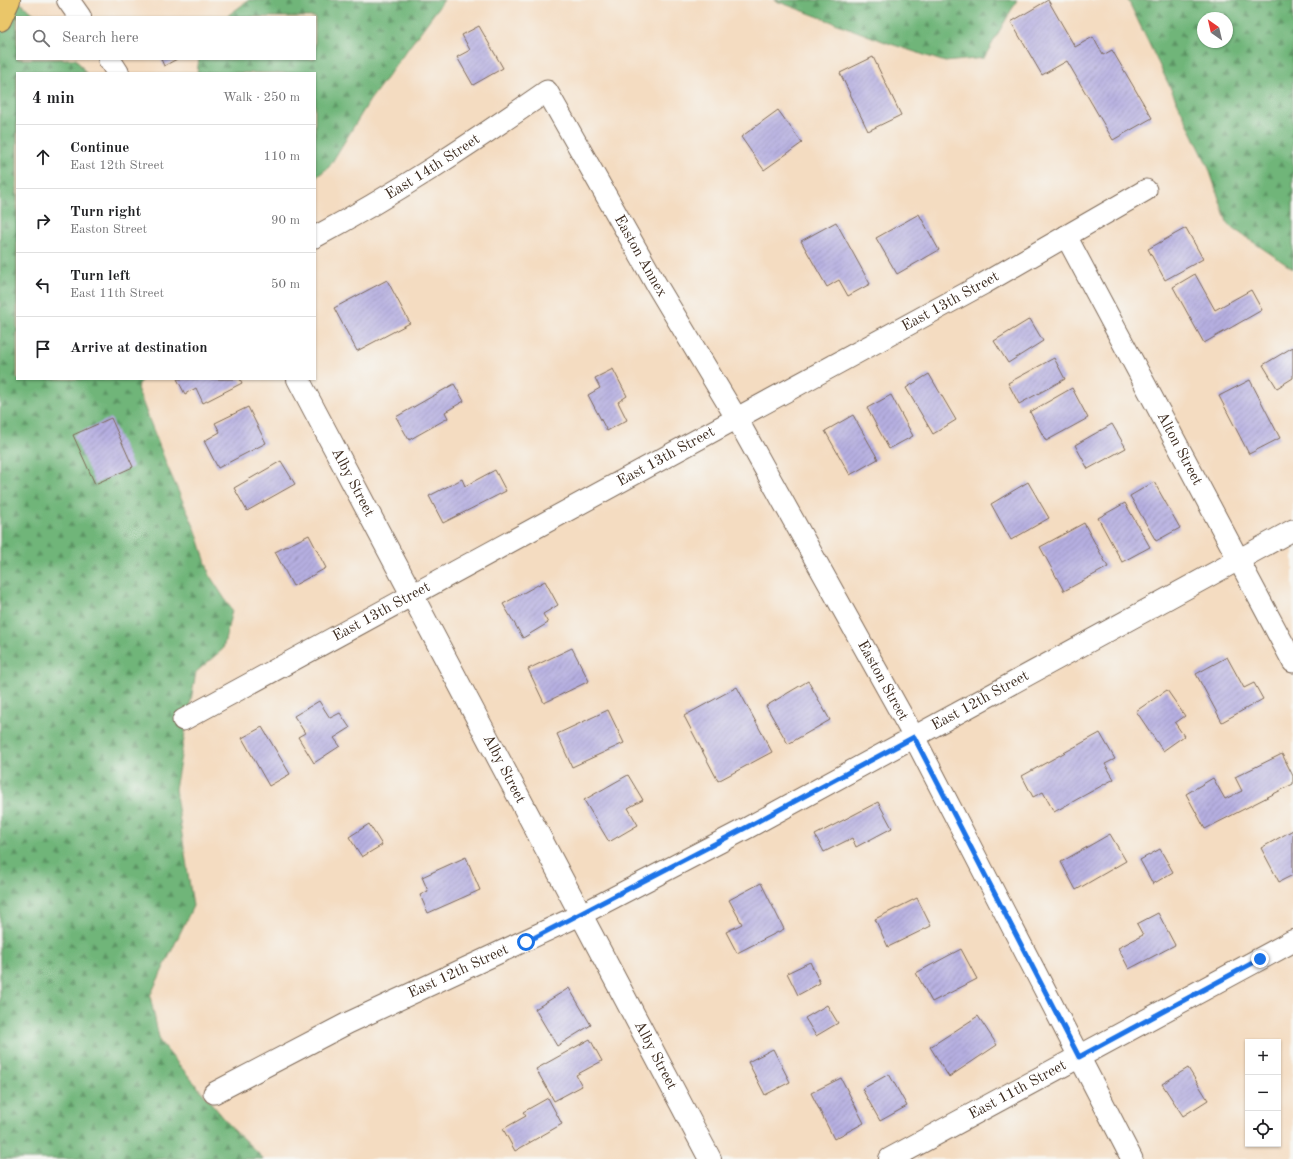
<!DOCTYPE html>
<meta charset="utf-8">
<style>
:root{--surface:#fff;--page:#f2f2f2;--text:#202124;--muted:#757577;--line:#e0e0e0}
body{margin:0;font-family:"Old Standard TT",serif;background:var(--page);color:var(--text)}
.controls{position:absolute;right:12px;bottom:12px;display:grid;overflow:hidden;border-radius:0px;box-shadow:0 1px 3px #0004}
.controls button{width:36px;height:36px;display:grid;place-items:center;padding:0;border:0;border-bottom:1px solid var(--line);background:var(--surface);color:var(--text);font:20px sans-serif}
.compass{position:absolute;left:1197px;top:12px;width:36px;height:36px;border-radius:50%;background:var(--surface);box-shadow:0 1px 3px #0004;rotate:326deg}
.stop{position:absolute;width:12px;height:12px;margin:-9px;border:3px solid #1a73e8;border-radius:50%;background:#fff}
.stop.end{background:#1a73e8;border-color:#fff;box-shadow:0 1px 4px #0008}
.list{margin:0;padding:0;list-style:none}
h2{display:flex;justify-content:space-between;align-items:center;height:52px;margin:0;padding:0 16px;font-size:17px}
h2 small{font-size:13px;font-weight:400;color:var(--muted)}
.list li{display:grid;grid-template-columns:26px 1fr auto;gap:12px;align-items:center;box-sizing:border-box;height:64px;padding:0 16px;border-top:1px solid var(--line)}
.list b{display:block;font-size:15px;white-space:nowrap}
.list p{margin:0;font-size:13px;white-space:nowrap;color:var(--muted)}
.list em{font-size:13px;font-style:normal;color:var(--muted)}
.icon{flex:none;width:22px;height:22px;fill:none;stroke:currentColor;stroke-width:2;stroke-linecap:round;stroke-linejoin:round}
.map{position:relative;flex:none;width:1293px;height:1159px;overflow:hidden}
.search{position:absolute;background:var(--surface);box-shadow:0 1px 3px #0004;left:16px;top:16px;width:300px;height:44px;display:flex;align-items:center;gap:10px;box-sizing:border-box;padding:0 14px;border-radius:0px;color:var(--muted);font-size:15px}
.panel{position:absolute;background:var(--surface);box-shadow:0 1px 3px #0004;left:16px;top:72px;width:300px;height:308px;border-radius:0px}
.map>svg:first-child{display:block}
.forest{fill:url(#forest-firs);stroke:#55704c;fill-rule:evenodd}
.building{fill:url(#building-hatch)}
.lines{fill:none;stroke-linecap:round;stroke-linejoin:round}
.minor-casing{stroke:#7c6857;stroke-width:23}
.tertiary-casing{stroke:#7c6857;stroke-width:24}
.trunk-casing{stroke:#7c6857;stroke-width:24}
.minor{stroke:#fff;stroke-width:21}
.tertiary{stroke:#fff;stroke-width:22}
.trunk{stroke:#eac669;stroke-width:22}
.route{stroke:#1a73e8;stroke-width:5}
.labels{text-anchor:middle;dominant-baseline:central;stroke-width:3;stroke-linejoin:round;paint-order:stroke}
.street-label{font-size:15px;fill:#3b2a1e;stroke:#f6f6f2}
</style>
<div class="map">
<svg width="1293" height="1159" viewBox="0 0 1293 1159">
<defs>
<pattern id="forest-firs" width="22" height="20" patternUnits="userSpaceOnUse"><rect width="22" height="20" fill="#6fb579"/><path d="M5 1l3.5 6h-7zM16 11l3.5 6h-7z" fill="#5c9363"/></pattern>
<pattern id="building-hatch" width="6" height="6" patternUnits="userSpaceOnUse"><rect width="6" height="6" fill="#b6afe1"/><path d="M-1 1l2-2M0 6l6-6M5 7l2-2" fill="none" stroke="#958fb6"/></pattern>
</defs>
<rect width="100%" height="100%" fill="#f6f6f2"/>
<filter id="ink" filterUnits="userSpaceOnUse"><feTurbulence type="fractalNoise" baseFrequency=".025" numOctaves="2"/><feDisplacementMap in="SourceGraphic" scale="8" xChannelSelector="R" yChannelSelector="G"/><feConvolveMatrix kernelMatrix="1 2 1 2 8 2 1 2 1" color-interpolation-filters="sRGB"/></filter>
<filter id="wash" filterUnits="userSpaceOnUse"><feTurbulence type="fractalNoise" baseFrequency=".012" numOctaves="4" result="noise"/><feDisplacementMap in="SourceGraphic" scale="16" xChannelSelector="R" yChannelSelector="G"/><feGaussianBlur stdDeviation="0.9" result="paint"/><feColorMatrix in="noise" values="0 0 0 0 0 0 0 0 0 0 0 0 0 0 0 0 0 1.4 0 .05"/><feComposite in="paint" operator="in"/></filter>
<g filter="url(#wash)">
<rect width="100%" height="100%" fill="#f4dcc1"/>
<path class="forest" d="M0,0H17L38,17H17V59H76L86,73H17V379H142L137,388L168,468L196,531L210,576L232,610L223,649L196,672L175,789L193,906L150,996L160,1042L233,1129L264,1159H0Z
M249,0H444L370,100L329,167L315,178V73H197L199,59H315V17H226Z
M774,0H1017L984,58L945,62L888,43Z
M1128,0H1293V269L1228,225L1208,166ZM1203,18H1227V42H1203Z"/>
<g id="blocks">
<path class="building" d="M1048,0L1075,47L1093,37L1103,55L1112,50L1152,118L1113,140L1067,61L1042,75L1011,22Z
M479,26L503,68L473,85L457,57L470,50L462,35Z
M873,57L901,115L868,131L840,73Z
M161,59H177L164,66Z
M778,110L802,143L764,170L741,137Z
M919,214L939,250L897,274L876,238Z
M836,222L870,284L848,296L839,280L827,287L801,241Z
M1186,228L1203,259L1165,280L1148,249Z
M1195,274L1215,310L1251,290L1262,310L1204,343L1173,287Z
M387,280L410,323L357,351L334,308Z
M1030,319L1043,341L1008,363L994,341Z
M1293,347V378L1277,388L1263,365Z
M1054,358L1065,379L1019,404L1008,383Z
M613,369L627,396L618,402L627,420L607,431L588,395L600,388L595,378Z
M929,374L956,420L933,434L906,388Z
M177,379H240L242,383L203,403L196,388L185,394Z
M1250,380L1280,438L1249,454L1219,396Z
M454,384L464,401L445,412L448,418L409,440L396,417Z
M1072,388L1088,418L1046,441L1030,412Z
M891,395L913,436L889,449L867,408Z
M248,407L266,443L218,468L204,441L220,432L215,423Z
M853,415L878,459L850,475L825,431Z
M111,418L133,467L95,484L73,435Z
M1112,424L1126,448L1088,469L1075,445Z
M281,461L295,484L247,511L234,488Z
M495,470L506,491L443,523L429,496L462,479L465,486Z
M1028,482L1049,518L1011,540L991,504Z
M1154,482L1180,528L1156,541L1130,496Z
M1125,503L1150,547L1122,562L1098,518Z
M1084,523L1108,567L1064,591L1040,547Z
M309,535L326,568L293,586L275,552Z
M545,581L558,605L543,614L548,623L523,638L503,604Z
M572,648L589,681L544,703L528,669Z
M1227,657L1244,688L1254,683L1263,699L1222,722L1196,674Z
M808,681L830,720L788,744L766,706Z
M737,687L772,752L718,781L684,716Z
M1167,690L1185,716L1175,723L1184,736L1163,751L1136,711Z
M319,701L330,718L340,713L350,728L334,738L340,746L314,763L298,737L305,733L294,716Z
M608,710L624,743L572,767L557,734Z
M262,727L290,774L269,786L242,738Z
M1100,733L1115,759L1105,764L1114,779L1054,812L1043,792L1033,797L1022,776Z
M1282,754L1293,776V784L1205,829L1186,794L1213,778L1225,799L1242,791L1235,777Z
M628,775L643,800L628,808L638,825L609,842L584,800Z
M878,802L892,828L856,847L852,838L824,852L815,835Z
M369,824L382,845L362,857L349,837Z
M1293,830V875L1279,882L1261,848Z
M1110,834L1126,861L1076,890L1061,862Z
M1160,849L1173,872L1153,884L1140,860Z
M466,857L480,890L428,913L420,895L428,891L422,877Z
M761,883L784,929L737,953L726,932L742,924L729,900Z
M917,898L931,926L888,947L875,919Z
M1158,913L1175,945L1129,969L1118,948L1143,935L1137,924Z
M961,949L977,979L932,1002L916,973Z
M810,962L820,983L798,995L787,973Z
M569,988L591,1025L557,1046L535,1009Z
M827,1005L838,1023L816,1036L805,1018Z
M978,1016L997,1045L949,1077L930,1047Z
M590,1039L602,1061L576,1075L582,1086L554,1101L536,1069Z
M773,1049L790,1082L765,1095L748,1062Z
M1188,1068L1208,1100L1183,1116L1162,1084Z
M889,1074L907,1106L880,1121L862,1089Z
M841,1078L864,1123L834,1139L811,1093Z
M548,1098L562,1124L515,1151L503,1129L526,1116L523,1112Z"/>
</g>
</g>
<g filter="url(#ink)">
<use href="#blocks" fill-opacity="0" stroke="#7c6857" stroke-width="1"/>
<g class="lines">
<defs>
<g id="minor">
<path id="s1" d="M1066,236L1293,662"/>
<path id="s2" d="M315,237C396,194 472,143 547,91L656,284L737,419L914,737L1132,1159"/>
<path id="s3" d="M183,720L983,284L1146,190"/>
<path id="s4" d="M214,1093L348,1023L582,914L749,827L1293,530"/>
</g>
<g id="tertiary">
<path d="M68,0L80,17"/>
<path d="M109,59L118,73"/>
<path id="s5" d="M298,379L710,1159"/>
<path id="s6" d="M890,1159L1293,941"/>
</g>
<path id="trunk" d="M0,20L9,0"/>
</defs>
<use href="#minor" class="minor-casing"/>
<use href="#tertiary" class="tertiary-casing"/>
<use href="#trunk" class="trunk-casing"/>
<use href="#minor" class="minor"/>
<use href="#tertiary" class="tertiary"/>
<use href="#trunk" class="trunk"/>
</g>
</g>
<g class="lines" filter="url(#ink)">
<path class="route" d="M526,942L749,826L914,737L1079,1057L1260,959"/>
</g>
<g class="labels">
<g class="street-label">
<text stroke="none"><textPath href="#s2" startOffset="137">East 14th Street</textPath></text>
<text stroke="none"><textPath href="#s2" startOffset="464">Easton Annex</textPath></text>
<text stroke="none"><textPath href="#s3" startOffset="874">East 13th Street</textPath></text>
<text stroke="none"><textPath href="#s1" startOffset="241">Alton Street</textPath></text>
<text stroke="none"><textPath href="#s3" startOffset="550">East 13th Street</textPath></text>
<text stroke="none"><textPath href="#s5" startOffset="117">Alby Street</textPath></text>
<text stroke="none"><textPath href="#s3" startOffset="226">East 13th Street</textPath></text>
<text stroke="none"><textPath href="#s2" startOffset="953">Easton Street</textPath></text>
<text stroke="none"><textPath href="#s4" startOffset="861">East 12th Street</textPath></text>
<text stroke="none"><textPath href="#s5" startOffset="441">Alby Street</textPath></text>
<text stroke="none"><textPath href="#s4" startOffset="273">East 12th Street</textPath></text>
<text stroke="none"><textPath href="#s5" startOffset="765">Alby Street</textPath></text>
<text stroke="none"><textPath href="#s6" startOffset="145">East 11th Street</textPath></text>
</g>
</g>
</svg>
<div class="controls">
<button>+</button>
<button>−</button>
<button><svg class="icon" aria-label="locate" viewBox="0 0 24 24"><circle cx="12" cy="12" r="6"/><path d="M12 2v4M12 18v4M2 12h4M18 12h4"/></svg></button>
</div>
<svg class="compass" viewBox="-18 -18 36 36"><path d="M0-13l5 13h-10z" fill="#e53935"/><path d="M0 13l5-13h-10z" fill="#757577"/></svg>
<div class="stop" style="left:526px;top:942px"></div>
<div class="stop end" style="left:1260px;top:959px"></div>
<div class="search"><svg class="icon" aria-label="search" viewBox="0 0 24 24"><circle cx="10" cy="10" r="6"/><path d="M15 15l6 6"/></svg>Search here</div>
<section class="panel">
<h2>4 min<small>Walk · 250 m</small></h2>
<ul class="list">
<li><svg class="icon" aria-label="ahead" viewBox="0 0 24 24"><path d="M12 20V5M6 11l6-6 6 6"/></svg><div><b>Continue</b><p>East 12th Street</p></div><em>110 m</em></li>
<li><svg class="icon" aria-label="right" viewBox="0 0 24 24"><path d="M7 20v-9h11M14 6l5 5-5 5"/></svg><div><b>Turn right</b><p>Easton Street</p></div><em>90 m</em></li>
<li><svg class="icon" aria-label="left" viewBox="0 0 24 24"><path d="M17 20v-9H6M10 6l-5 5 5 5"/></svg><div><b>Turn left</b><p>East 11th Street</p></div><em>50 m</em></li>
<li><svg class="icon" aria-label="arrive" viewBox="0 0 24 24"><path d="M6 21V4h12l-3 4 3 4H6"/></svg><div><b>Arrive at destination</b></div></li>
</ul>
</section>
</div>
